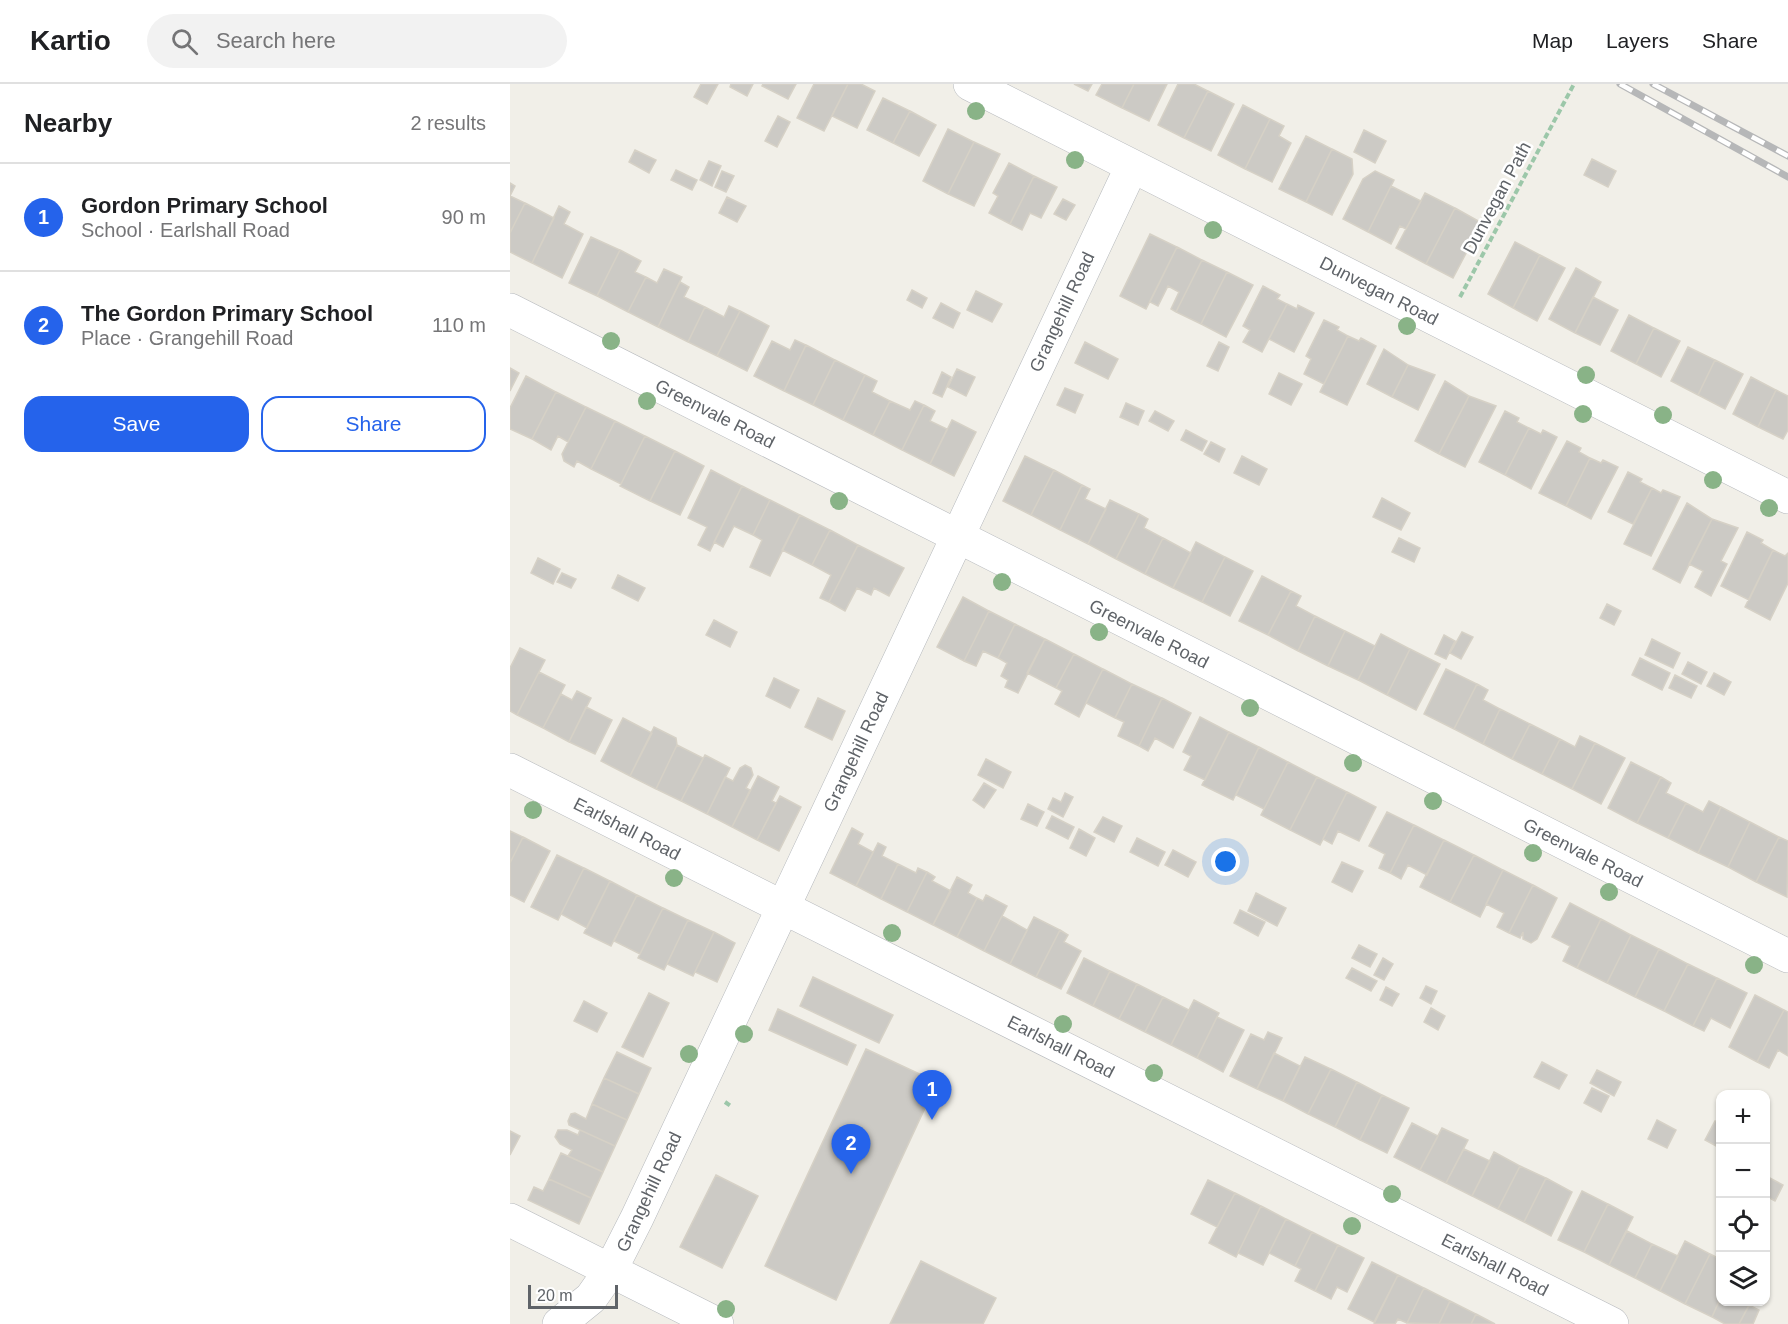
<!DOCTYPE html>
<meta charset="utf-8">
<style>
:root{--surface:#fff;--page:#f2f2f2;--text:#202124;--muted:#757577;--line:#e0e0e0;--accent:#2563eb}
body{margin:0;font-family:Helvetica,sans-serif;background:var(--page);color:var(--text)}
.controls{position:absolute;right:18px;bottom:18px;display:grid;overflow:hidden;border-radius:12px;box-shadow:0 2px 4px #0004}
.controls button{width:54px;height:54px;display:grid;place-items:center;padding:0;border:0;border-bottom:2px solid var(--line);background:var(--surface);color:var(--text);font:30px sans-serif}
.scale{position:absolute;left:18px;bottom:15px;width:90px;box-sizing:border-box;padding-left:6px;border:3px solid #5f6368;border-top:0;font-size:16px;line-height:21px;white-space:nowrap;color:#5f6368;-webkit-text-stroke:4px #fff;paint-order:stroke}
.you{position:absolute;left:716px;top:778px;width:21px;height:21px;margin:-15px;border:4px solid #fff;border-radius:50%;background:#1a73e8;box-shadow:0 0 0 9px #1a73e833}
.badge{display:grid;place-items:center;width:39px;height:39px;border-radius:50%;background:var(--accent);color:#fff;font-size:20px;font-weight:700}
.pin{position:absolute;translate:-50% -50px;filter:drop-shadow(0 2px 3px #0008)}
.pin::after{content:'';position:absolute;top:32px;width:21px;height:18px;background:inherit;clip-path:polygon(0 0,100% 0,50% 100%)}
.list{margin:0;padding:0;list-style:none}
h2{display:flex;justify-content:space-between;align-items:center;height:78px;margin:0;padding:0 24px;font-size:26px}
h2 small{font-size:20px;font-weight:400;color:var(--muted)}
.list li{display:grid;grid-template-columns:39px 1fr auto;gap:18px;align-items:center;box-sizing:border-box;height:108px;padding:0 24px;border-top:2px solid var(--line)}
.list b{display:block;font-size:22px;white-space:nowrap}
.list p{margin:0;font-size:20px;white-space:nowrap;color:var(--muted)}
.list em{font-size:20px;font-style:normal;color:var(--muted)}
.actions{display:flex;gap:12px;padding:18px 24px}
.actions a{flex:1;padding:14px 0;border:2px solid var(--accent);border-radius:18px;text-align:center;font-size:21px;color:var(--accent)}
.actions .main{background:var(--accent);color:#fff}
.icon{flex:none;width:33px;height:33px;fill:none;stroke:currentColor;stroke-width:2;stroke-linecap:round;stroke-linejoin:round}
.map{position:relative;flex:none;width:1278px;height:1240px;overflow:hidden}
header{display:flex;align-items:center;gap:36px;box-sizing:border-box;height:84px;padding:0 30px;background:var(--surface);border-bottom:2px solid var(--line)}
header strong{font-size:28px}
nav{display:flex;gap:33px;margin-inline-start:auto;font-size:21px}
.search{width:420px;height:54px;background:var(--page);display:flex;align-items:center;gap:15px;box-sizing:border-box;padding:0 21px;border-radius:33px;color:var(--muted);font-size:22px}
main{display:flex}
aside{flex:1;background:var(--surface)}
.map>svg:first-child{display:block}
.building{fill:#cccac5;stroke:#d6d1c6;stroke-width:1.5}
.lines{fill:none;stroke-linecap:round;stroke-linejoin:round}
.street-casing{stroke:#b5b8bc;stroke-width:34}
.path{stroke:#9cc7a9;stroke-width:4;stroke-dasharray:6 3;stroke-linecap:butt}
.street{stroke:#fff;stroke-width:33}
.rail-casing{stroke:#b6b7b8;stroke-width:7}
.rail{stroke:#fff;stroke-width:4.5;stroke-dasharray:14;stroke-linecap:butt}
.tree{fill:#89b387}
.labels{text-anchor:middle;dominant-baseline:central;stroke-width:5;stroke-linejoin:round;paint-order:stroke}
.street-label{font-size:18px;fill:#5f6368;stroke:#fff}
</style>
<header>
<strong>Kartio</strong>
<div class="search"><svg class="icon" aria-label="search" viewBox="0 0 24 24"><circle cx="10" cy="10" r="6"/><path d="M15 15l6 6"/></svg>Search here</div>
<nav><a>Map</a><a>Layers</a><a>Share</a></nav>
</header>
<main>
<aside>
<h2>Nearby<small>2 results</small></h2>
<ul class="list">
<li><span class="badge">1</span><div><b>Gordon Primary School</b><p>School · Earlshall Road</p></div><em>90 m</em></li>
<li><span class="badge">2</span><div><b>The Gordon Primary School</b><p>Place · Grangehill Road</p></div><em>110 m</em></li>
</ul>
<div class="actions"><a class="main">Save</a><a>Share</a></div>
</aside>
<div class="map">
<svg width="1278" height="1240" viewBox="0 0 1278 1240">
<rect width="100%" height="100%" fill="#f1efe8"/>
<path class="building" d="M191,0H208L197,20L184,13Z
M221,0H243L237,12L220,3Z
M253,0H286L278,15L252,2Z
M304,0H338L314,47L287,34Z
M338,0H351L365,7L347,44L322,32Z
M564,0H582L578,7Z
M592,0H624L612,24L586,11Z
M624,0H657L639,37L612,24Z
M668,0H684L698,7L674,54L648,41Z
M698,7L724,20L701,67L674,54Z
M373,14L400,27L383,59L357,46Z
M733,21L760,35L735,85L708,71Z
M400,27L426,41L409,72L383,59Z
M268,32L280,38L267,63L255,57Z
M760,35L774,42L769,52L781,59L762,98L735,85Z
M438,45L464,58L438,110L413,97Z
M854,46L876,57L865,79L844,68Z
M796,52L822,65L796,118L769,105Z
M464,58L490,70L464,122L438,110Z
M822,65L842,75L843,90L822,131L796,118Z
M125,66L146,76L139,89L119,78Z
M1082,75L1106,87L1098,103L1074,91Z
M199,77L211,82L202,102L190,96Z
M499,79L524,92L500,140L479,129L488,112L483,109Z
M166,86L187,96L182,106L161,96Z
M212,87L224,92L216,108L205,103Z
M865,87L884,96L858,148L833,135L853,95Z
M524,92L547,103L531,134L520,129L512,146L500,140Z
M0,99L5,102L0,112L15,119L0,149Z
M881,102L911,117L896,145L890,142L881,160L858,148Z
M915,109L945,124L916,180L886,164Z
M217,113L236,122L227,138L209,129Z
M553,115L565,121L556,136L544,130Z
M15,119L44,134L22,179L0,168V149Z
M49,122L60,128L54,140L73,150L52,194L22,179Z
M945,124L972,139L943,194L916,180Z
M640,150L667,163L636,225L610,212Z
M81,153L110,166L87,212L59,199Z
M1005,158L1030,171L1003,224L978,210Z
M667,163L692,176L666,228L661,225L669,208L658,202L648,222L640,218Z
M110,166L131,177L125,188L136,193L118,228L87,212Z
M1030,171L1055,184L1027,237L1003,224Z
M692,176L717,188L691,240L666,228Z
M1066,184L1091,198L1065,249L1039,235Z
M154,185L172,193L148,243L118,228L136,193L147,199Z
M717,188L743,201L716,253L691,240Z
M170,198L179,203L174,213L195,223L178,258L148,243Z
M753,202L770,211L767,215L777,220L752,268L733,258L740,246L733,242Z
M402,206L417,214L412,224L397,216Z
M466,207L492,220L482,238L457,226Z
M1083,213L1108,226L1090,261L1065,249Z
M431,219L450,229L443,244L423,234Z
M777,220L787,225L788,221L804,229L784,268L759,255Z
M219,222L230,227L207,272L178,258L195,223L214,233Z
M230,227L259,242L237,287L207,272Z
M1119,231L1144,244L1126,280L1101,267Z
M814,236L829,243L827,246L838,252L814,300L794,290L801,275L796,272Z
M1144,244L1170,257L1151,293L1126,280Z
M838,252L849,257L851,254L866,262L837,321L810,308Z
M285,256L296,261L274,307L244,292L262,257L280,266Z
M575,258L608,275L598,295L565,279Z
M709,258L719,263L708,287L697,282Z
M296,261L325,276L303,321L274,307Z
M1178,263L1205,276L1188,311L1161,297Z
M874,265L898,281L882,313L857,300Z
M325,276L355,291L333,336L303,321Z
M1205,276L1233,290L1215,325L1188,311Z
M898,281L925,291L908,326L882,313Z
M0,284L9,289L0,307Z
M447,285L465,293L456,312L438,303Z
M432,288L441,293L432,313L423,309Z
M769,289L792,300L781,321L759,310Z
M355,291L367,297L362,308L380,317L363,351L333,336Z
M16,292L46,308L22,355L0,345V324Z
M1241,293L1266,306L1248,343L1223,330Z
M935,297L959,312L929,370L905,357Z
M555,304L573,311L565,329L547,321Z
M1266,306L1278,312V346L1273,355L1248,343Z
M46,308L76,323L58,358L48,352L41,366L22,355Z
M959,312L986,322L955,383L929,370Z
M380,317L400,326L405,317L414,321L392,366L363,351Z
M616,319L634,327L628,341L610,333Z
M414,321L425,327L420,337L437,345L420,380L392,366Z
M76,323L105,337L81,385L67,377L64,383L54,377L52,370Z
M645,327L664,337L658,347L639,337Z
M995,327L1009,334L1007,338L1019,344L995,391L969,378Z
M442,336L466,348L444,392L420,380Z
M105,337L135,352L111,400L81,385Z
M1019,344L1031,350L1033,346L1047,353L1021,405L995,391Z
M676,346L697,357L692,367L671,356Z
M135,352L165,367L140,417L110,402Z
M1057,357L1071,364L1069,368L1080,374L1056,422L1029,409Z
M701,358L715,365L709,378L694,370Z
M165,367L194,382L170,431L140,417Z
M515,372L544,386L521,431L493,417Z
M732,372L757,385L749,401L724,389Z
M1080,374L1091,379L1093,376L1108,383L1081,435L1056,422Z
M201,386L232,402L200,467L188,461L197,443L178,434Z
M544,386L572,401L550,446L521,431Z
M1118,388L1132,395L1130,398L1142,404L1123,440L1098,428Z
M572,401L580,405L575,415L596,425L578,460L550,446Z
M232,402L260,416L243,451L224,442L213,463L204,458Z
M1142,404L1151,409L1153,406L1170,413L1141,472L1114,460Z
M872,414L900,429L891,446L863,433Z
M260,416L290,431L260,492L240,483L252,456L243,451Z
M600,416L629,430L606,475L578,460Z
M1177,419L1202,435L1170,499L1143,485Z
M629,430L638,435L634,444L653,454L635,490L606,475Z
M290,431L320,446L302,481L272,466Z
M1202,435L1228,444L1211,477L1217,480L1201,512L1185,503L1193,487L1179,480Z
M320,446L348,461L319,518L310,514L321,491L302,481Z
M1237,448L1253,456L1251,459L1263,466L1239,516L1211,502Z
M653,454L681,469L663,504L635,490Z
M889,454L910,464L904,478L882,468Z
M686,458L715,473L692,518L663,504Z
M348,461L394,484L379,512L364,504L361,511L347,504L335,527L319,518Z
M1263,466L1275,472L1278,469V499L1260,536L1235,523Z
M715,473L743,487L720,532L692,518Z
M28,474L50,485L43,500L21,489Z
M52,489L66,495L61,504L47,498Z
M108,491L135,504L128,517L102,504Z
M752,492L781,507L758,551L729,537Z
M781,507L791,512L786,522L805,532L788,567L758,551Z
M453,513L479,527L454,577L427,563Z
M1097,520L1111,527L1104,541L1090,534Z
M479,527L505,540L488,574L473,567L466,582L454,577Z
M805,532L835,547L818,582L788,567Z
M204,536L227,548L220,563L196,551Z
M505,540L535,555L508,609L495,603L498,596L491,592L497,579L488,574Z
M835,547L865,562L848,596L818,582Z
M952,548L963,553L951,575L940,569Z
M871,550L900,565L877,611L848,596Z
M934,551L945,557L936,575L925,570Z
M535,555L564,570L546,604L517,589Z
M1142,555L1170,569L1163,584L1135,571Z
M10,564L35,576L7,631L0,627V584Z
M900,565L930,580L906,626L877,611Z
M564,570L593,585L569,633L545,620L552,607L546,604Z
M1130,574L1160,589L1152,606L1122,591Z
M1178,578L1197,588L1191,600L1172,590Z
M593,585L622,600L605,634L576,619Z
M936,585L967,600L944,645L914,630Z
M29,588L55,601L33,644L7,631Z
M1204,589L1221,598L1214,611L1197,602Z
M1165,591L1187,602L1181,614L1159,604Z
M264,594L289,606L280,624L256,612Z
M622,600L652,614L629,662L608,652L614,638L605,634Z
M967,600L978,606L973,616L990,625L973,660L944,645Z
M67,607L81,614L59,658L33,644L51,610L62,616Z
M308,614L335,627L322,656L295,643Z
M652,614L681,629L663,664L645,654L638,667L629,662Z
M76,623L102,636L85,670L59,658Z
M990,625L1020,640L1002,675L973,660Z
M690,633L719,648L695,696L674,686L681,672L673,668Z
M113,634L142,649L120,692L91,677Z
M1020,640L1050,655L1032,690L1002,675Z
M144,643L166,654L167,661L146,705L120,692Z
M719,648L749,663L723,716L692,701Z
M1070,652L1085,659L1062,705L1032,690L1050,655L1065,663Z
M1085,659L1115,674L1091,720L1062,705Z
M167,661L193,674L171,717L146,705Z
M749,663L778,678L754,725L726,711Z
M195,671L220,684L197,730L171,717Z
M476,675L501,688L493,704L468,691Z
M778,678L807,693L780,746L751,731Z
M1121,678L1151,693L1127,739L1098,724Z
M235,681L241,684L243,691L236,704L240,706L222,743L197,730L215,693L223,697L230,684Z
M248,692L269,703L262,717L266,719L247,756L222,743Z
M807,693L837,708L810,761L780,746Z
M1151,693L1161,699L1156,709L1176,719L1158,754L1127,739Z
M474,699L486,706L474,724L463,716Z
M837,708L866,723L849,757L828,747L822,760L813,755Z
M555,709L563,713L553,733L538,725L543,714L551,718Z
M270,712L291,723L269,767L247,756Z
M1199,717L1211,723L1188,769L1158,754L1176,719L1193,728Z
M518,720L534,728L527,742L511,735Z
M1211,723L1240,738L1218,783L1188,769Z
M877,728L904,741L880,789L869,784L875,770L859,762Z
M542,732L564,743L558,755L536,744Z
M593,733L612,742L604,758L584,748Z
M1240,738L1269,753L1246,798L1218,783Z
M904,741L934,756L917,791L898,781L891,795L880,789Z
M342,744L353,750L348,760L363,768L346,802L320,789Z
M569,745L585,754L576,772L560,764Z
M0,747L13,753L0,779Z
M13,753L40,767L14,818L0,811V779Z
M1269,753L1278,757L1277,813L1246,798Z
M627,754L655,768L648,782L620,768Z
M934,756L964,771L940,818L910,803Z
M368,759L376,763L372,772L388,780L371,815L346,802Z
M663,766L686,778L678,793L655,781Z
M47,771L74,784L48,836L21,823Z
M964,771L993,786L970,833L940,818Z
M832,778L853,787L842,808L822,798Z
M388,780L406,789L408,784L417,788L397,828L371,815Z
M74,784L100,797L77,844L51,830Z
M993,786L1023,801L999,849L987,843L994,829L976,820Z
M417,788L425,793L422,797L441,807L423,841L397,828Z
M447,793L462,801L458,809L467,814L447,853L423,841Z
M100,797L127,811L101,862L74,849Z
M1023,801L1047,814L1027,855L1021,859L1013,855V848L1010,854L999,849Z
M746,809L776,824L767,842L738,827Z
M127,811L153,824L130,870L104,857Z
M476,811L497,822L474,867L447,853L467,814L473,817Z
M1060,819L1091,835L1067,884L1053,877L1060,862L1042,853Z
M153,824L178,836L154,886L128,874Z
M730,826L755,838L748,852L724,839Z
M492,832L517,846L500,880L474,867Z
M524,833L550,846L526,893L500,880Z
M1091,835L1121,851L1097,899L1067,884Z
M178,836L204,848L183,892L157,880Z
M550,846L558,851L554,858L571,867L551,905L526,893Z
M204,848L225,859L207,898L185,888Z
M1121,851L1149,865L1125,913L1097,899Z
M849,861L867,870L860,883L842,874Z
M1149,865L1178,880L1154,927L1125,913Z
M574,874L600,887L583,922L557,909Z
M873,874L883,880L874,896L864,891Z
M1178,880L1207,894L1183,942L1154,927Z
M842,884L867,897L861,907L836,894Z
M600,887L627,900L609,935L583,922Z
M303,893L383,931L369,959L290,922Z
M1207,894L1237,909L1220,944L1201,934L1194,947L1183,942Z
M627,900L653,913L635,948L609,935Z
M916,902L927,907L921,920L910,914Z
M876,903L889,910L882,922L870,916Z
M139,909L159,919L133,973L112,963Z
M1245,911L1274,926L1247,978L1219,963Z
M653,913L679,926L661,961L635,948Z
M684,916L709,929L687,974L661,961Z
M74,917L97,929L87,948L64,937Z
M921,924L935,932L928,946L914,938Z
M268,925L346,961L337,981L259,946Z
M1274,926L1278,928V972L1268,966L1259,984L1247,978Z
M707,933L734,946L713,988L687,974Z
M758,948L772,954L747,1005L720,992L741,950L754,956Z
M356,965L427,998L326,1216L255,1182Z
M107,968L141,984L129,1010L94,994Z
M764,969L790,982L773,1017L747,1005Z
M795,973L821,985L798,1030L773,1017Z
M1032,978L1057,991L1049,1005L1024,993Z
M821,985L847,998L825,1043L798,1030Z
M1087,986L1111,998L1104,1012L1080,999Z
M94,994L129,1010L117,1036L82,1020Z
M847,998L872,1011L850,1056L825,1043Z
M1082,1004L1099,1012L1091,1028L1074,1019Z
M872,1011L899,1024L877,1069L850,1056Z
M82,1020L117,1036L105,1062L59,1041L58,1037L61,1030L65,1029L76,1035Z
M1147,1036L1166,1046L1157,1064L1138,1055Z
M1205,1037L1210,1039V1053L1206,1062L1195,1056Z
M902,1039L928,1052L910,1086L884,1073Z
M932,1044L958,1056L936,1099L910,1086Z
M48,1046H57L68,1051L70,1046L105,1062L93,1088L58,1072L62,1066L50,1060L45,1053Z
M0,1047L10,1052L0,1071Z
M954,1065L980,1077L962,1112L936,1099Z
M984,1068L1010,1082L988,1125L962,1112Z
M51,1069L93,1088L81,1114L39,1095Z
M1010,1082L1036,1094L1014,1138L988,1125Z
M206,1091L248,1112L212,1184L170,1163Z
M1256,1092L1273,1101L1265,1117L1256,1112Z
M1036,1094L1062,1108L1041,1152L1014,1138Z
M39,1095L81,1114L69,1140L18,1116L24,1103L33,1107Z
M698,1096L725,1109L707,1143L681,1130Z
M1072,1107L1098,1120L1074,1168L1048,1156Z
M725,1109L751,1122L726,1173L699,1159Z
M1098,1120L1123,1133L1099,1181L1074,1168Z
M751,1122L776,1135L753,1181L728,1169Z
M776,1135L802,1148L785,1182L759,1169Z
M1117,1147L1142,1160L1125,1194L1099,1181Z
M802,1148L828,1161L805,1207L785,1197L791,1185L785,1182Z
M1175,1157L1200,1170L1175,1220L1150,1207Z
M1142,1160L1168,1172L1150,1207L1125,1194Z
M828,1161L854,1174L837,1208L827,1203L821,1215L805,1207Z
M1200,1170L1210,1175V1215L1202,1233L1175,1220Z
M411,1177L486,1214L473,1240H380Z
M862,1178L888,1191L864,1238L838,1225Z
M888,1191L914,1204L897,1239L888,1235L885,1240H864Z
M914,1204L940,1217L929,1240L897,1239Z
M1210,1215V1218H1241L1229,1240H1215L1202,1233Z
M940,1217L966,1230L961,1240H929Z
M1239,1221L1249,1226L1243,1240H1229Z
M966,1230L985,1240H961Z"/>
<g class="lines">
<defs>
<path id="street" d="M460,0L1278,413
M0,226L1278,872
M0,686L1102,1240
M0,1136L207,1240
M49,1240L81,1214L100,1187L127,1134L622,82"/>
</defs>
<use href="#street" class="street-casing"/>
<path class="path" d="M950,213L1064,0
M215,1018L222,1023"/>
<use href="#street" class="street"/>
<defs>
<path id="rail" d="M1110,0L1278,93
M1143,0L1278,72"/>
</defs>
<use href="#rail" class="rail-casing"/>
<use href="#rail" class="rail"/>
</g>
<g class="tree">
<circle cx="466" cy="27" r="9"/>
<circle cx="565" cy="76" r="9"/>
<circle cx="703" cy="146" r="9"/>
<circle cx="897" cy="242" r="9"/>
<circle cx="101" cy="257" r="9"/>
<circle cx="1076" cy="291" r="9"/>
<circle cx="137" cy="317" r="9"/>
<circle cx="1073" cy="330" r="9"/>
<circle cx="1153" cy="331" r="9"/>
<circle cx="1203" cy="396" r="9"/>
<circle cx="329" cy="417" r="9"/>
<circle cx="1259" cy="424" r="9"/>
<circle cx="492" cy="498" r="9"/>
<circle cx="589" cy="548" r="9"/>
<circle cx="740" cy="624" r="9"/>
<circle cx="843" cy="679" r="9"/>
<circle cx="923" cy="717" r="9"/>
<circle cx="23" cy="726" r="9"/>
<circle cx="1023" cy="769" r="9"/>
<circle cx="164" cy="794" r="9"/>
<circle cx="1099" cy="808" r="9"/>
<circle cx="382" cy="849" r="9"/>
<circle cx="1244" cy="881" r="9"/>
<circle cx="553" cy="940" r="9"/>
<circle cx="234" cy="950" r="9"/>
<circle cx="179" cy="970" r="9"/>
<circle cx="644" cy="989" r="9"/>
<circle cx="882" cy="1110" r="9"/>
<circle cx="842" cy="1142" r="9"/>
<circle cx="216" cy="1225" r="9"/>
</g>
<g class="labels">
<g class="street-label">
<text transform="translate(987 114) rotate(-62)">Dunvegan Path</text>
<text transform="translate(869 207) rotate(27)">Dunvegan Road</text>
<text transform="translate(552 228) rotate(-65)">Grangehill Road</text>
<text transform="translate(205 330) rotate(27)">Greenvale Road</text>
<text transform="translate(639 550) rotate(27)">Greenvale Road</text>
<text transform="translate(346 668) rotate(-65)">Grangehill Road</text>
<text transform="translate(117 745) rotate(27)">Earlshall Road</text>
<text transform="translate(1073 769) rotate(27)">Greenvale Road</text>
<text transform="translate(551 963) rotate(27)">Earlshall Road</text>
<text transform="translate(139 1108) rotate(-65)">Grangehill Road</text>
<text transform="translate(985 1181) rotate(27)">Earlshall Road</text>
</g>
</g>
</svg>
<div class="controls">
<button>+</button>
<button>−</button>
<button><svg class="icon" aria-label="locate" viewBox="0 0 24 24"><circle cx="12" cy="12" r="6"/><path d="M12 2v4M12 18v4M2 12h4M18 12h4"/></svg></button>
<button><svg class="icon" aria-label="layers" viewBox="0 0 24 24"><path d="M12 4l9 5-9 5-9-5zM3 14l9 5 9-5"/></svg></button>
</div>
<div class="scale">20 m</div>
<div class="you"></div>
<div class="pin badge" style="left:422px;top:1036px">1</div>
<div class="pin badge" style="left:341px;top:1090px">2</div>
</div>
</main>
